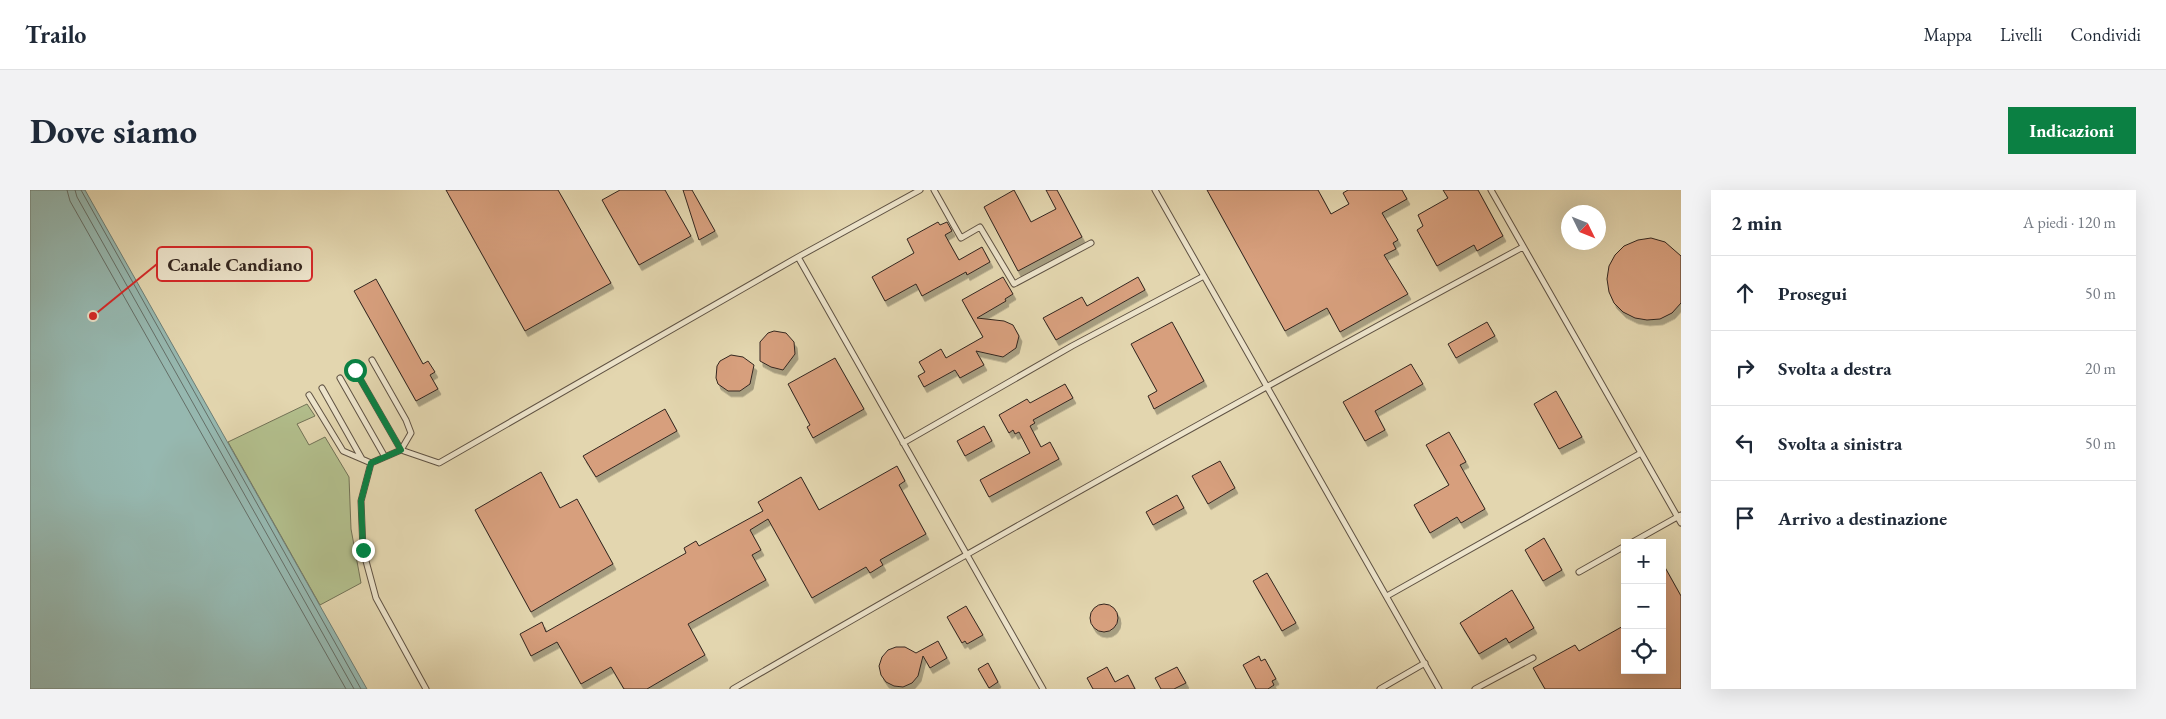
<!DOCTYPE html>
<html lang="it">
<meta charset="utf-8">
<style>
:root{--surface:#fff;--page:#f2f2f3;--text:#1f2937;--muted:#747a83;--line:#e0e1e3;--accent:#0b8043}
body{margin:0;font-family:"EB Garamond",serif;background:var(--page);color:var(--text)}
.controls{position:absolute;right:15px;bottom:15px;display:grid;overflow:hidden;border-radius:0px;box-shadow:0 5px 20px #0002}
.controls button{width:45px;height:45px;display:grid;place-items:center;padding:0;border:0;border-bottom:1px solid var(--line);background:var(--surface);color:var(--text);font:25px sans-serif}
.compass{position:absolute;left:1531px;top:15px;width:45px;height:45px;border-radius:50%;background:var(--surface);box-shadow:0 5px 20px #0002;rotate:133deg}
.stop{position:absolute;width:15px;height:15px;margin:-11px;border:4px solid #0b8043;border-radius:50%;background:#fff}
.stop.end{background:#0b8043;border-color:#fff;box-shadow:0 1px 5px #0008}
.list{margin:0;padding:0;list-style:none}
h2{display:flex;justify-content:space-between;align-items:center;height:65px;margin:0;padding:0 20px;font-size:21px}
h2 small{font-size:16px;font-weight:400;color:var(--muted)}
.list li{display:grid;grid-template-columns:32px 1fr auto;gap:15px;align-items:center;box-sizing:border-box;height:75px;padding:0 20px;border-top:1px solid var(--line)}
.list b{display:block;font-size:19px;white-space:nowrap}
.list em{font-size:16px;font-style:normal;color:var(--muted)}
.icon{flex:none;width:28px;height:28px;fill:none;stroke:currentColor;stroke-width:2;stroke-linecap:round;stroke-linejoin:round}
.map{position:relative;flex:none;width:1651px;height:499px;overflow:hidden;border-radius:0px}
header{display:flex;align-items:center;gap:30px;box-sizing:border-box;height:70px;padding:0 25px;background:var(--surface);border-bottom:1px solid var(--line)}
header strong{font-size:24px}
nav{display:flex;gap:28px;margin-inline-start:auto;font-size:18px}
.intro{display:flex;align-items:center;justify-content:space-between;box-sizing:border-box;height:120px;padding:0 30px}
h1{margin:0;font-size:35px}
.button{padding:12px 22px;border-radius:0px;background:var(--accent);color:#fff;font-size:18px;font-weight:700}
main{display:flex;gap:30px;padding:0 30px}
aside{flex:1;background:var(--surface);border-radius:0px;box-shadow:0 5px 20px #0002}
.map>svg:first-child{display:block}
.green{fill:#b2be8c;stroke:#727256}
.water{fill:#96b8b0;stroke:#6e7e76}
.lines{fill:none;stroke-linecap:round;stroke-linejoin:round}
.shore{stroke:#646f68;stroke-width:1}
.building{fill:#d79f7d;stroke:#33261f;filter:url(#shadow)}
.lane-casing{stroke:#5f5243;stroke-width:7}
.lane{stroke:#ede4cb;stroke-width:5}
.route{stroke:#0b8043;stroke-width:6}
.leader{fill:none;stroke:#d62828;stroke-width:2}
.callout-dot{fill:#d62828;stroke:#ede4cb;stroke-width:2}
.callout{fill:#ede4cb;stroke:#d62828;stroke-width:2}
.callout-label{font-size:19px;text-anchor:middle;font-weight:bold;fill:#33261f}
</style>
<header>
<strong>Trailo</strong>
<nav><a>Mappa</a><a>Livelli</a><a>Condividi</a></nav>
</header>
<div class="intro"><h1>Dove siamo</h1><a class="button">Indicazioni</a></div>
<main>
<div class="map">
<svg width="1651" height="499" viewBox="0 0 1651 499">
<defs>
<filter id="shadow"><feDropShadow dx="3" dy="5.5" stdDeviation="0" flood-color="#0004"/></filter>
</defs>
<rect width="100%" height="100%" fill="#e3d6af"/>
<filter id="stains"><feTurbulence type="fractalNoise" baseFrequency=".004" numOctaves="4"/><feColorMatrix values="0 0 0 0 .2 0 0 0 0 .09 0 0 0 0 .02 0 0 0 .5 -.17"/></filter>
<radialGradient id="worn" r=".72"><stop offset=".6" stop-color="#630" stop-opacity="0"/><stop offset="1" stop-color="#630" stop-opacity=".3"/></radialGradient>
<path class="green" d="M277,214L285,226L267,234L279,255L295,247L319,287L321,339L331,393L290,415L198,252Z"/>
<path class="water" d="M0,0H55L337,499H0Z"/>
<g class="lines">
<path class="shore" d="M37,0L40,11L316,499
M45,0L47,7L324,499
M51,0L331,499"/>
</g>
<path class="building" d="M416,0H528L581,93L495,141Z
M590,0H635L661,46L609,75L572,10Z
M653,0H662L685,41L669,50Z
M984,0L1001,32L1026,19L1016,0H1027L1052,47L988,81L954,17Z
M1177,0H1288L1301,24L1319,14L1313,3L1318,0H1372L1377,9L1352,23L1368,50L1363,53L1366,59L1354,65L1378,104L1310,142L1297,118L1255,141Z
M1413,0H1448L1473,46L1447,61L1444,55L1407,76L1387,40L1393,36L1388,25L1418,8Z
M908,32L910,35L917,32L922,41L915,45L929,70L952,57L960,72L937,85L936,82L892,106L886,94L855,111L842,87L884,63L877,49Z
M1621,48L1635,52L1651,66V113L1642,123L1630,129L1617,130L1605,128L1593,122L1584,113L1579,102L1577,89L1579,76L1585,65L1594,56L1608,50Z
M973,87L983,104L975,109L976,111L947,128L974,131L983,135L989,146L986,158L973,167L946,161L954,175L930,188L925,180L894,197L888,186L895,182L889,172L911,159L916,168L953,147L932,110Z
M1108,87L1115,100L1026,150L1013,128L1052,107L1057,116Z
M346,89L393,174L398,171L405,182L400,185L408,199L386,211L324,101Z
M1142,132L1174,191L1124,219L1118,206L1127,201L1101,154Z
M1457,132L1465,146L1426,168L1418,154Z
M744,141L756,143L764,152L765,164L753,180L741,177L730,171V152L738,143Z
M701,165L713,167L724,175L720,194L710,201H698L688,194L686,188L687,176L690,171Z
M805,168L834,219L783,248L777,237L780,235L758,194Z
M1381,174L1393,194L1345,221L1355,240L1335,251L1313,212Z
M1035,194L1043,208L1003,230L1005,233L1000,236L1011,257L1020,252L1029,269L959,307L950,290L1000,263L989,242L985,244L983,240L979,243L969,225L997,209L1000,213Z
M1526,201L1552,247L1529,259L1504,214Z
M635,219L647,241L566,287L553,266Z
M954,236L962,251L935,266L927,251Z
M1419,242L1436,272L1430,275L1455,319L1431,333L1427,327L1400,343L1384,315L1419,295L1396,255Z
M1190,271L1205,298L1178,314L1162,286Z
M867,276L875,291L869,295L896,344L850,370L853,375L840,383L836,377L782,408L738,329L720,340L731,360L722,365L736,390L658,434L675,465L617,499H594L581,477L551,494L527,452L501,466L490,444L512,432L516,442L656,363L654,358L666,351L669,356L733,321L728,312L771,287L789,320Z
M511,282L530,318L547,309L583,374L501,422L445,320Z
M1147,305L1154,318L1123,335L1116,322Z
M1514,348L1532,380L1513,391L1495,360Z
M1632,372L1651,406V499H1515L1503,478L1545,455L1549,461L1595,435V480H1632Z
M1237,383L1266,433L1252,441L1223,391Z
M1482,400L1504,438L1479,453L1476,448L1449,464L1430,433Z
M1060 428a14 14 0 1 1 28 0a14 14 0 1 1-28 0Z
M936,416L953,445L937,454L935,451L932,453L917,427Z
M908,451L917,468L900,478L893,466L888,486L882,493L873,497L864,496L856,492L851,485L849,476L852,467L858,460L866,457H875L886,463Z
M1229,466L1231,471L1235,469L1246,489L1242,491L1244,495L1238,499H1226L1213,475Z
M958,473L968,492L959,498L948,479Z
M1077,477L1085,492L1098,485L1105,499H1063L1057,488Z
M1147,477L1156,493L1144,499H1131L1125,488Z"/>
<g class="lines">
<defs>
<path id="lane" d="M904,0L931,48L950,37L984,94L1061,53
M1125,0L1409,499
M1461,0L1651,333
M768,67L1013,499
M325,180L371,260L381,243L376,230L342,170
M310,188L355,267
M292,198L332,269
M279,205L313,261L341,273L371,260L409,273L768,67L890,0
M873,253L1042,156L1174,86
M341,273L331,311L333,360L346,408L396,499
M1601,353L1651,325
M1549,382L1595,356
M1357,406L1611,263
M703,499C964,347 1228,200 1493,57
M1350,499L1395,473
M1445,499L1503,468"/>
</defs>
<use href="#lane" class="lane-casing"/>
<use href="#lane" class="lane"/>
</g>
<g class="lines">
<path class="route" d="M325,180L371,260L341,273L331,311L333,360"/>
</g>
<path class="leader" d="M63 126L127 74"/>
<circle class="callout-dot" cx="63" cy="126" r="5"/>
<rect class="callout" x="127" y="57" width="155" height="34" rx="5"/>
<g class="callout-label">
<text x="205" y="81">Canale Candiano</text>
</g>
<rect width="100%" height="100%" filter="url(#stains)"/>
<rect width="100%" height="100%" fill="url(#worn)"/>
</svg>
<div class="controls">
<button>+</button>
<button>−</button>
<button><svg class="icon" aria-label="locate" viewBox="0 0 24 24"><circle cx="12" cy="12" r="6"/><path d="M12 2v4M12 18v4M2 12h4M18 12h4"/></svg></button>
</div>
<svg class="compass" viewBox="-18 -18 36 36"><path d="M0-13l5 13h-10z" fill="#e53935"/><path d="M0 13l5-13h-10z" fill="#747a83"/></svg>
<div class="stop" style="left:325px;top:180px"></div>
<div class="stop end" style="left:333px;top:360px"></div>
</div>
<aside>
<h2>2 min<small>A piedi · 120 m</small></h2>
<ul class="list">
<li><svg class="icon" aria-label="ahead" viewBox="0 0 24 24"><path d="M12 20V5M6 11l6-6 6 6"/></svg><div><b>Prosegui</b></div><em>50 m</em></li>
<li><svg class="icon" aria-label="right" viewBox="0 0 24 24"><path d="M7 20v-9h11M14 6l5 5-5 5"/></svg><div><b>Svolta a destra</b></div><em>20 m</em></li>
<li><svg class="icon" aria-label="left" viewBox="0 0 24 24"><path d="M17 20v-9H6M10 6l-5 5 5 5"/></svg><div><b>Svolta a sinistra</b></div><em>50 m</em></li>
<li><svg class="icon" aria-label="arrive" viewBox="0 0 24 24"><path d="M6 21V4h12l-3 4 3 4H6"/></svg><div><b>Arrivo a destinazione</b></div></li>
</ul>
</aside>
</main>
